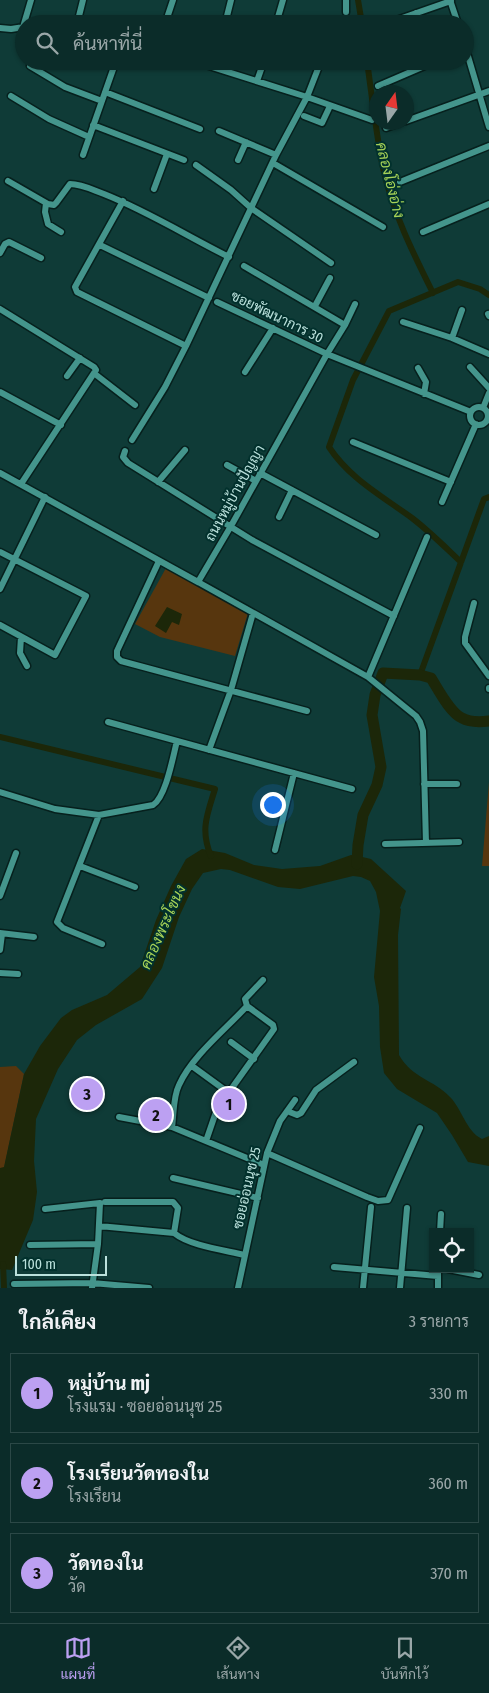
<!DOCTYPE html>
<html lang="th">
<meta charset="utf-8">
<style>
:root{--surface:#0b2c29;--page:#193835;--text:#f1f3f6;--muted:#9aa7a8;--line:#2b4846;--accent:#bca0f2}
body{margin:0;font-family:"Fira Sans Condensed",Sarabun,sans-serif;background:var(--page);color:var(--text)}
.controls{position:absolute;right:15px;bottom:15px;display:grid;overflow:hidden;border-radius:0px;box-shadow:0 1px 4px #0004}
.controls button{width:45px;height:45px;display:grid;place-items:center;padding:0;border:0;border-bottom:1px solid var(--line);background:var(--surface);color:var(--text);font:25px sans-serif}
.compass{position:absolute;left:369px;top:85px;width:45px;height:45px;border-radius:50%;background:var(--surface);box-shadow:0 1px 4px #0004;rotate:14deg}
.scale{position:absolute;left:15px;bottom:12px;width:92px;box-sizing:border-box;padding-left:5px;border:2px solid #bbe1dc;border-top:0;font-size:14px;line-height:18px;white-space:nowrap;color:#bbe1dc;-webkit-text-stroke:4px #02312d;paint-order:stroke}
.you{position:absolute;left:272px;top:804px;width:18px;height:18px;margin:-12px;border:4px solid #fff;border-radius:50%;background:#1a73e8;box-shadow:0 0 0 8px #1a73e833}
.badge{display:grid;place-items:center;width:32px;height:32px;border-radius:50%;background:var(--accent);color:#111;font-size:16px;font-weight:700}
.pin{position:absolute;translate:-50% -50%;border:2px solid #fff;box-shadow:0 1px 5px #0006}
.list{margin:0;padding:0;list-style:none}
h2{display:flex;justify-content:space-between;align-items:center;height:65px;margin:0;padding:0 20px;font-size:21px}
h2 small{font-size:16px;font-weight:400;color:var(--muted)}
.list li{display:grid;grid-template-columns:32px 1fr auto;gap:15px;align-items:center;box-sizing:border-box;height:80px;margin:0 10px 10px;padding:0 10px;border:1px solid var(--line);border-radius:0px}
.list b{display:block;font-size:19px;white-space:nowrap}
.list p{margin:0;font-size:16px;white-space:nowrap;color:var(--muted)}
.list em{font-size:16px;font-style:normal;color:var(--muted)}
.icon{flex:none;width:28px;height:28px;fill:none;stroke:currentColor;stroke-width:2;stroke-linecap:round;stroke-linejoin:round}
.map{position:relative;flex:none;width:489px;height:1288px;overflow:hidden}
.search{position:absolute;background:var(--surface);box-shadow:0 1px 4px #0004;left:15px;right:15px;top:15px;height:55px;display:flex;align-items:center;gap:12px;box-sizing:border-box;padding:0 18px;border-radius:28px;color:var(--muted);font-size:19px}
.sheet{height:335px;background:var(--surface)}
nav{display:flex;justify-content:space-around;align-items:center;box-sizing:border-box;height:70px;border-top:1px solid var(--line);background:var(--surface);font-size:14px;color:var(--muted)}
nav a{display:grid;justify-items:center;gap:2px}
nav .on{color:var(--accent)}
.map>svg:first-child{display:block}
.green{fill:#57360e}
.water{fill:#1c2709}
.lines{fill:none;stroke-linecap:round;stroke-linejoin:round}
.canal{stroke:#1c2709;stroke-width:6}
.river{stroke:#1c2709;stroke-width:11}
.street-casing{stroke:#06201d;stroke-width:9}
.street{stroke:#44958c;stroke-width:6}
.labels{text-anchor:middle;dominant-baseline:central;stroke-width:4;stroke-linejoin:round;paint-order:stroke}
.street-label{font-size:14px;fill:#bbe1dc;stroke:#02312d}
.water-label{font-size:15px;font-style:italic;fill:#a7d357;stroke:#02312d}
</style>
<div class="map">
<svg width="489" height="1288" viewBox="0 0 489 1288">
<rect width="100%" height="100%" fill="#0f3b37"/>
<path class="green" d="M166,568L248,613L235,656L160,637L135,624Z
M489,782V866H482Z
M16,1066L24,1074L4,1168H0V1067Z"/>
<path class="water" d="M167,607L182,614L179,625L172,622L166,633L155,626Z
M202,849L225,853L254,865L282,869L320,866L351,855L358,856L371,859L406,891L400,908L401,909L398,935L399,1055C413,1079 433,1079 450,1097C462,1109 466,1131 482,1139L489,1136V1166L468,1162L452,1135L437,1113L397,1089L384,1073L380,1047L379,1006L374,977L380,911L376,892L370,881L361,877L353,876L300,889L278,887L230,870L221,869L203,873L192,889L179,917L162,968L142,999L96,1025L77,1040L58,1069L36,1119L34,1161L37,1192L33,1220L12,1270L0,1269V1168L4,1167L24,1074L40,1046L61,1018L72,1010L107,995L140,967L156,920L171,886L186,859Z"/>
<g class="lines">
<path class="canal" d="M358,0L362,24
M367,61C372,97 376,133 383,168C393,213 413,253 433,293
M461,562C445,547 429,531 412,518C382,496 349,478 329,447L353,380L389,311L458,282L480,289L489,295
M420,675L484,499L489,497
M0,737L215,789C207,815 200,830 211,856
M3,1264L4,1288"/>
<path class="river" d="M357,864L358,845L363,815L377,785L381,767L372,715L375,695L383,673L420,675L431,678C438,689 450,713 462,718C469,722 481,722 489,721"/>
<defs>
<path id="street" d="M346,0V12
M450,0L458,24
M416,13L419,24
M77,24L83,0
M165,24L173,0
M225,24L231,0
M276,24L283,0
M385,24L451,1
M23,27L31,0
M0,28L11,29L24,27
M465,46L489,127
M193,61L307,97L372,120
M30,66L65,87L102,101
M257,81L264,61
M378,86L436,61
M105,92L200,129
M11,96L49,119L89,137
M304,116L322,123L330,106
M406,121L489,91
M93,125L184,160
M386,128L402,122
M219,131L276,155
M83,155L116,61
M238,160L246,142
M273,163L383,227
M196,165L231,190L251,208L331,263
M8,181L48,204L54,205L56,203L70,184C82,184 93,190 104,194C147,211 187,236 229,257
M400,182L489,146
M154,189L167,154
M123,201L75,287L77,292L186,346
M46,203L45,212L48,224L61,232
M423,232L489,204
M100,245L209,298
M0,253L5,244L9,242L41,258
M244,266L345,325
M217,302L327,354L345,325L355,304
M315,306L330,278
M0,309L94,367L96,370L21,484
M488,314L489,316
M403,322L452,338L489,354
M452,338L462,310
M470,367L489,388
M418,368L426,382L424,394
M245,372L273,328
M95,374L135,405
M67,376L80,358
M0,392L61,425
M470 416a9 9 0 1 1 18 0a9 9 0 1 1-18 0Z
M483,408L489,393
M132,440L165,387L186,346L276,155L307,97L321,61
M353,442L451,482
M125,451L123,457L128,463L252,540L394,616
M227,465L256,481
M0,473L198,582L231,526L327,354L471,412
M260,473L376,535
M158,482L185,450
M442,502L476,424
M279,517L292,490
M0,552L86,596L55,655L0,625
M159,561L117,651V657L121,661L307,711
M198,582L368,677L416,716L420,722L423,731L426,843
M0,589L45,497
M474,603L465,637V643L489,676
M21,637L20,653L27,666
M368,677L427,537
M489,689V688
M108,722L352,789
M209,750L231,690L253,613
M424,784H457
M0,792L55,809L99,815L153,805C166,797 173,756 177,741
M99,815L57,922L63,928L102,944
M385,844L459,842
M275,850L294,773
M80,866L135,887
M0,896L16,853
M0,933L34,937
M0,950L2,934
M0,973L18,974
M247,1006C226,1029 192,1056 179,1085C173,1097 174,1113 172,1127L264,1165
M231,1042L254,1059
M192,1066L229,1093
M287,1111L297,1115L301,1113L316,1090L354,1062
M119,1117L172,1127
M206,1141L217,1109L274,1029L273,1025L247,1006L245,999L263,980
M267,1153L367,1197L378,1201L388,1200L420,1128
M173,1178L258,1198
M45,1209L100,1203L98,1244L92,1288
M99,1226L174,1233L178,1208L173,1202H105
M440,1232L441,1214
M174,1233C190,1246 224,1250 245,1255
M30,1245L98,1244
M334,1267L438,1276
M448,1269L479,1275
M14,1284L92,1283L149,1288
M238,1288L267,1153L280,1121L295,1100
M363,1288L371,1207
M400,1288L407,1208
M438,1288V1269"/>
</defs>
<use href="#street" class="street-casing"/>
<use href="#street" class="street"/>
</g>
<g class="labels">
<g class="street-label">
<text transform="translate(277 317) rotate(26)">ซอยพัฒนาการ 30</text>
<text transform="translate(235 493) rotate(-61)">ถนนหมู่บ้านปัญญา</text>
<text transform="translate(247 1188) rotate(-77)">ซอยอ่อนนุช 25</text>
</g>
<g class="water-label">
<text transform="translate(390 180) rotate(76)">คลองโอ่งอ่าง</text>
<text transform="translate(163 927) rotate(-66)">คลองพระโขนง</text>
</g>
</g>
</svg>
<div class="controls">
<button><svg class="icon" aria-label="locate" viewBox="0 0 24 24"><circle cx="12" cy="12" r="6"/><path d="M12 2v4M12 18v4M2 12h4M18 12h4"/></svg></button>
</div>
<svg class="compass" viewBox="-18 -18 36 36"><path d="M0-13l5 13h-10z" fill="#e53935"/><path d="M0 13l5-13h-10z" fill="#9aa7a8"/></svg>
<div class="scale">100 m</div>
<div class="you"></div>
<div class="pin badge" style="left:229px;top:1104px">1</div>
<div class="pin badge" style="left:156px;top:1115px">2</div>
<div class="pin badge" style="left:87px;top:1094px">3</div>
<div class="search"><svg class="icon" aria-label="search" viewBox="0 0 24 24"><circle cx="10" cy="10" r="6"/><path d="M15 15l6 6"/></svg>ค้นหาที่นี่</div>
</div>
<section class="sheet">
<h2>ใกล้เคียง<small>3 รายการ</small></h2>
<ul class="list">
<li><span class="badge">1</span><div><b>หมู่บ้าน mj</b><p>โรงแรม · ซอยอ่อนนุช 25</p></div><em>330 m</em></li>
<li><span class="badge">2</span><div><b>โรงเรียนวัดทองใน</b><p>โรงเรียน</p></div><em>360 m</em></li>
<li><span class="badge">3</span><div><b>วัดทองใน</b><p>วัด</p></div><em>370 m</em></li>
</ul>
</section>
<nav>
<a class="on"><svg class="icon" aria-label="map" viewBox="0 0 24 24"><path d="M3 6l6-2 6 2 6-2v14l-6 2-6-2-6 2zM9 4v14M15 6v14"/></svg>แผนที่</a>
<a><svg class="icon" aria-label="directions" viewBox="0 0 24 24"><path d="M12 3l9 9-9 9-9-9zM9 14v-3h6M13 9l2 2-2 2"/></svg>เส้นทาง</a>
<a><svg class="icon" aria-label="saved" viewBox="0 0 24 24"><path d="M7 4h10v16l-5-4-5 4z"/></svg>บันทึกไว้</a>
</nav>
